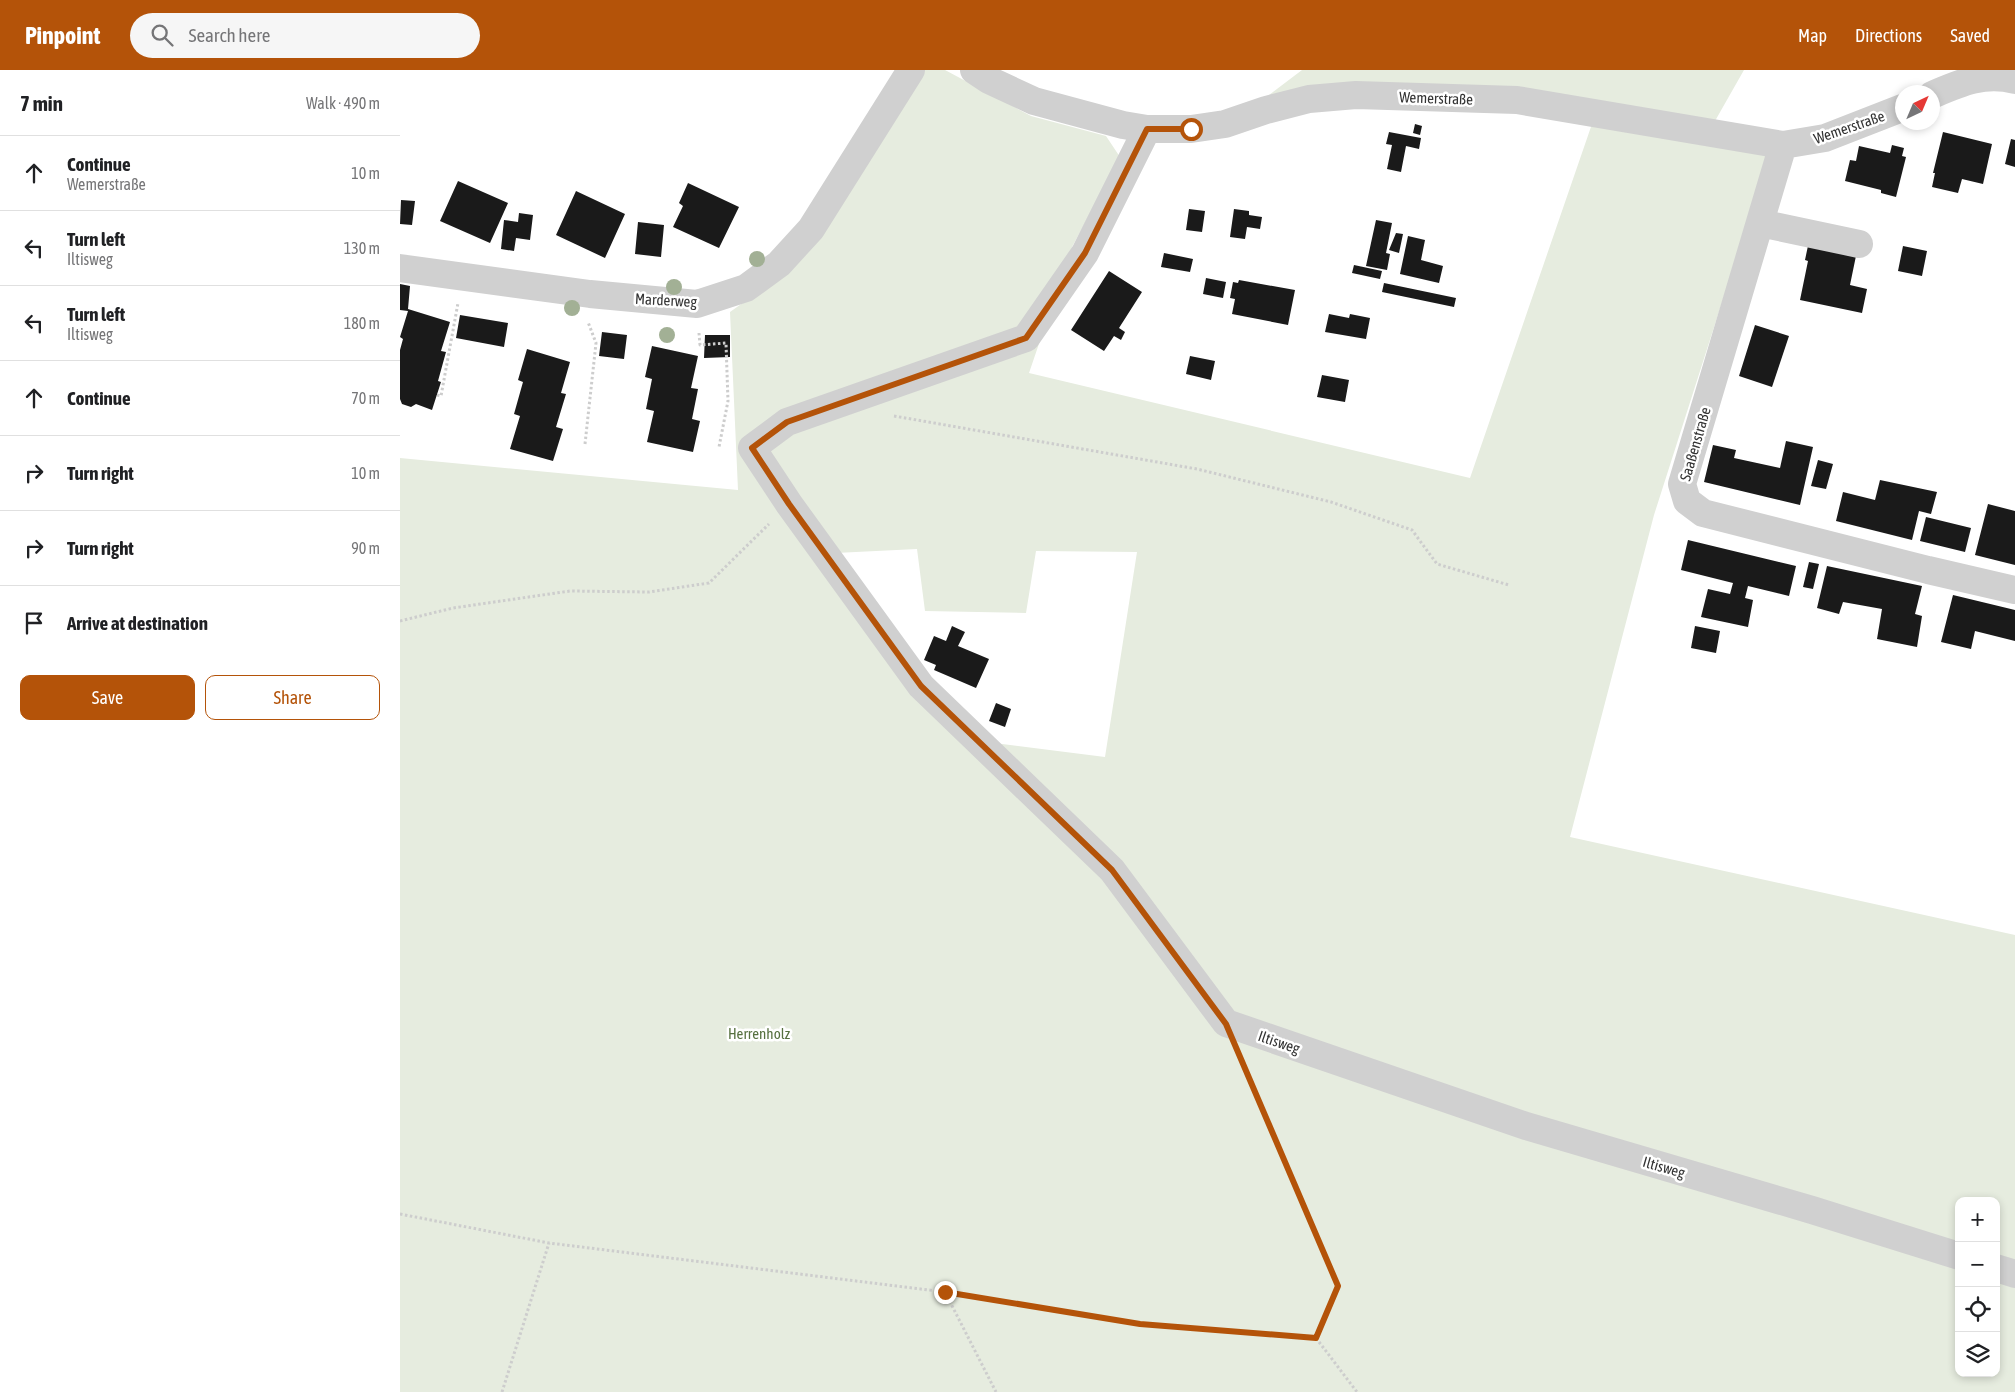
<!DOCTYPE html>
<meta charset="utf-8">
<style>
:root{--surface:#fff;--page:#f6f6f6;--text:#202124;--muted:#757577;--line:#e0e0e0;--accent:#b45309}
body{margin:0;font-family:"Asap Condensed",sans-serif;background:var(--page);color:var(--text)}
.controls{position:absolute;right:15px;bottom:15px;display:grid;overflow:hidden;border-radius:10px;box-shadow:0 2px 8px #0003}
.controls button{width:45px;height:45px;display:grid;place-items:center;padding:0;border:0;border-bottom:1px solid var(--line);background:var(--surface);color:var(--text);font:25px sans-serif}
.compass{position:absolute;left:1495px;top:15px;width:45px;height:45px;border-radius:50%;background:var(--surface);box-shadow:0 2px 8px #0003;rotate:44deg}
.stop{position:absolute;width:15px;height:15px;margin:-11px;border:4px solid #b45309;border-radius:50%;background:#fff}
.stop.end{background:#b45309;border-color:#fff;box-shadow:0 1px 5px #0008}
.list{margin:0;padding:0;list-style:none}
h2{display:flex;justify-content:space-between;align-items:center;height:65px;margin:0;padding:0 20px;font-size:21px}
h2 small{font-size:16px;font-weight:400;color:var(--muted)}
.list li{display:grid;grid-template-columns:32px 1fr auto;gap:15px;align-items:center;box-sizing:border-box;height:75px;padding:0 20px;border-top:1px solid var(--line)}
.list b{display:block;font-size:19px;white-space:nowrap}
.list p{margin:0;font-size:16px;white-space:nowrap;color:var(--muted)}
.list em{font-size:16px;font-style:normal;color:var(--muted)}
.actions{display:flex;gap:10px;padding:15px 20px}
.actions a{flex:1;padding:11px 0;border:1px solid var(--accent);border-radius:10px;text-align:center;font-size:18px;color:var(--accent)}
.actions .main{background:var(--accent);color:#fff}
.icon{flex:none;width:28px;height:28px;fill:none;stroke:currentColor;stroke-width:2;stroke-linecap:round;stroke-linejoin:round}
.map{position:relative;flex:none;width:1615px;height:1322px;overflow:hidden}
header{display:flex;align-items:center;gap:30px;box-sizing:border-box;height:70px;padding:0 25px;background:var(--accent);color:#fff}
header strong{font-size:24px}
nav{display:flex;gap:28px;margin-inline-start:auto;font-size:18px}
.search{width:350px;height:45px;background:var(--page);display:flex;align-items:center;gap:12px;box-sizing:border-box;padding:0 18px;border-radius:28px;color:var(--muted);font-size:19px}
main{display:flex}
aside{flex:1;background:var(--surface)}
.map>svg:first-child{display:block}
.green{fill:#e6ecdf;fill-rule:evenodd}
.building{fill:#1a1a1a}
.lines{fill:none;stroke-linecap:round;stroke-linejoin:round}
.path{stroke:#cdcdcd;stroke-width:3;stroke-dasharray:2.5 2.5;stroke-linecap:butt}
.minor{stroke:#d0d0d0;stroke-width:28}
.tree{fill:#a2b095}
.route{stroke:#b45309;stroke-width:6}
.labels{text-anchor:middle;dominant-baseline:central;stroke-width:5;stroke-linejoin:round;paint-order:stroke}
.street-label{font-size:15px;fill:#333;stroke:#fff}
.park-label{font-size:15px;fill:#56703f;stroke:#fff}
</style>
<header>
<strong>Pinpoint</strong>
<div class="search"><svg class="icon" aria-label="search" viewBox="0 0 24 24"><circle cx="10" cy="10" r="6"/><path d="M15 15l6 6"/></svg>Search here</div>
<nav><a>Map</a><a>Directions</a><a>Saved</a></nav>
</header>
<main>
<aside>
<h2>7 min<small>Walk · 490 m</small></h2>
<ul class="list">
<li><svg class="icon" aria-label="ahead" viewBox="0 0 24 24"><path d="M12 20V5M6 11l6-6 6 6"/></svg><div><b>Continue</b><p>Wemerstraße</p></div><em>10 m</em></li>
<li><svg class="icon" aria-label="left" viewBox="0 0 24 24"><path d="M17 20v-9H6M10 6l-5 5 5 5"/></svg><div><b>Turn left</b><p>Iltisweg</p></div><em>130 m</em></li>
<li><svg class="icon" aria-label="left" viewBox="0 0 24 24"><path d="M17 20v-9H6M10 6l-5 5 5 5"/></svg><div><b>Turn left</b><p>Iltisweg</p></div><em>180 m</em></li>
<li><svg class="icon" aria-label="ahead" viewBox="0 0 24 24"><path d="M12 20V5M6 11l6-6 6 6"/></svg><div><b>Continue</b></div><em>70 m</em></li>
<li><svg class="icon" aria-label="right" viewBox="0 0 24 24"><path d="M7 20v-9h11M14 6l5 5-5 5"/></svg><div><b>Turn right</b></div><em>10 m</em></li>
<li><svg class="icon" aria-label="right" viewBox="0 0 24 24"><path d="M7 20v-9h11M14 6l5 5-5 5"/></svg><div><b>Turn right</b></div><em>90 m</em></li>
<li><svg class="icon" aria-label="arrive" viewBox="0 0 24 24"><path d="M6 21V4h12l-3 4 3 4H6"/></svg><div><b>Arrive at destination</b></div></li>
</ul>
<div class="actions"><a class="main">Save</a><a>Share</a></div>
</aside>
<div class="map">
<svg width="1615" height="1322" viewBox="0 0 1615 1322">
<rect width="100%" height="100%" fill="#fff"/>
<path class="green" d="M522,0H545L631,46L706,66L720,87L672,177L629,303L1070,408L1193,51L1370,82L1254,445L1170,767L1615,865V1322H0V388L338,420L330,242L379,207ZM517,479L525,541L626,543L636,481L737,482L705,687L563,669L415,484ZM1559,1131H1596V1303H1559Z
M902,0H1344L1311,58L1116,25L853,37Z"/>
<path class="building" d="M1015,54L1022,56L1020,65L1013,63Z
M989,62L1021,68L1019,79L1006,76L1001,102L987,99L992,75L986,74Z
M1543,62L1592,74L1583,114L1562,109L1558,123L1532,117L1535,103H1533Z
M1611,69L1615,70V97L1605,94Z
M1492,75L1504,78L1502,86L1506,87L1496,127L1481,123V120L1445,111L1450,90L1456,91L1459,76L1490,83Z
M58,111L108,133L90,173L40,151Z
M288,113L339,137L319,178L273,157L283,136L279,133Z
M176,121L225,144L205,188L156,165Z
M1,130L15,131L12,155L0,154Z
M789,139L805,141L802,162L786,160Z
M834,139L849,141V145L862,147L860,159L847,157L845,169L830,167Z
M119,143L133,145L130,170L116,168L114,181L101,179L104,150L118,152Z
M976,150L992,153L986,183L990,184L987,200L966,196Z
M238,152L264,155L261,187L235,184Z
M996,163L1003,164L999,183L989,180Z
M1008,166L1025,170L1021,190L1043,196L1039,213L1000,204Z
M1409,171L1457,181L1450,215L1467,219L1462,243L1400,230L1408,191L1405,190Z
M1503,176L1527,181L1522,206L1498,201Z
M764,183L793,189L790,202L761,197Z
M954,195L982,201L980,209L952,203Z
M709,201L742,222L719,258L725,262L721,270L714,266L704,281L671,260Z
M806,208L826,212L823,228L803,224Z
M839,210L895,220L888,255L832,244L835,229L830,228L833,212L838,213Z
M984,213L1056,228L1054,237L982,222Z
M0,214L10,216L8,239L50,252L41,281L46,282L38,311L41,312L32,340L16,334L11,337L2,334L0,329V280L3,269L0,267L8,241L0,240Z
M929,244L949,248L950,244L970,248L966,269L925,262Z
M60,245L108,253L104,277L56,268Z
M1355,255L1389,266L1372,317L1339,306Z
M202,262L227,265L224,289L199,286Z
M305,265H330V287L304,288Z
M252,276L298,286L291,318L298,319L292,349L300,351L293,382L247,372L254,341L246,339L252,309L245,307Z
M127,279L170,292L161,323L166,324L156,357L163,359L153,391L110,379L120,346L114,344L123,312L118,310Z
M790,286L815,291L811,310L786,304Z
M922,305L949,310L945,332L917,327Z
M1386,371L1413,377L1400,435L1304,412L1313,375L1336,380L1334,388L1380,398Z
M1418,390L1433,394L1426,419L1411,416Z
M1480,410L1537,422L1531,444L1519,441L1512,470L1436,451L1443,422L1475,430Z
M1588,434L1615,441V495L1575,485Z
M1526,447L1571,458L1565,482L1520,471Z
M1288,470L1396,496L1389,526L1348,516L1345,528L1353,530L1348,557L1301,547L1308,519L1330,524L1333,513L1281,500Z
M1409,492L1419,494L1413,519L1403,517Z
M1427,496L1522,516L1515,544L1522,546L1517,577L1477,569L1482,539L1443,532L1439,544L1417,538Z
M1553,525L1615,540V571L1575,561L1571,579L1541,572Z
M552,556L565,562L558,576L589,589L576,618L534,600L536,595L524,590L534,566L546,571Z
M1295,556L1320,561L1316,583L1291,578Z
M596,633L611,639L605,657L589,651Z"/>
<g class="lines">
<path class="path" d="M299,263L300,275L326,273L328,331L319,377
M37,325L41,326L58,233
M494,346L797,399L931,432L1012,460L1037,494L1109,515
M185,374L196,273L188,252
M0,551L53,538L170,521L249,522L309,513L369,454
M841,989L939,1217L916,1268
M0,1144L149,1173L545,1222L740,1254L916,1268L957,1322
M545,1222L596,1322
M102,1322L149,1173"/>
<path class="minor" d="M574,0L589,10L634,31L723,55L747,59H791L825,54L866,40L909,29L956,25L1117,30L1383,75L1425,68L1502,38
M1532,25C1560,13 1584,2 1615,10
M747,59L685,183L626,268L387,352L352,378L389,434L521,616L712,800L826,953L1126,1056L1412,1140L1559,1186
M1383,75L1282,414L1287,431L1303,443L1528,500L1615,520
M1360,153L1459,174
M0,198L190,224L297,234L346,218L379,194L411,159L511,0
M1596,1198L1615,1204"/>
</g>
<g class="tree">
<circle cx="357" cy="189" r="8"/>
<circle cx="274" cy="217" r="8"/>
<circle cx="172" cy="238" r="8"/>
<circle cx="267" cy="265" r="8"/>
</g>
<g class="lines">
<path class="route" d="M545,1222L740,1254L916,1268L938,1216L826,954L712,800L521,616L389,434L352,378L387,352L626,268L685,183L747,59H791"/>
</g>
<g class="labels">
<g class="street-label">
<text transform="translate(1036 28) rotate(2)">Wemerstraße</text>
<text transform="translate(1449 57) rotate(-19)">Wemerstraße</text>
<text transform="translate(266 230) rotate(3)">Marderweg</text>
<text transform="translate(1295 374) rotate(-74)">Saaßenstraße</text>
<text transform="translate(879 972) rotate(19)">Iltisweg</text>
<text transform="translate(1264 1097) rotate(16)">Iltisweg</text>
</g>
<g class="park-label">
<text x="359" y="963">Herrenholz</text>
</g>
</g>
</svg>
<div class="controls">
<button>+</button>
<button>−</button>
<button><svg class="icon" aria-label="locate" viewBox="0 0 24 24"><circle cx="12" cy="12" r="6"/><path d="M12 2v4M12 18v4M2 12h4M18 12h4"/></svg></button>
<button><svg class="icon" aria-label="layers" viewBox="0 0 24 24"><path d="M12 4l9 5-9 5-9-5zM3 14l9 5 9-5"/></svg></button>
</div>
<svg class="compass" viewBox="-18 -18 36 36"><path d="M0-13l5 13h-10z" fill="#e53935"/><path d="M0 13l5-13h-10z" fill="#757577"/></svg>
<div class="stop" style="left:791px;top:59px"></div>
<div class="stop end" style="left:545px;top:1222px"></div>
</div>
</main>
